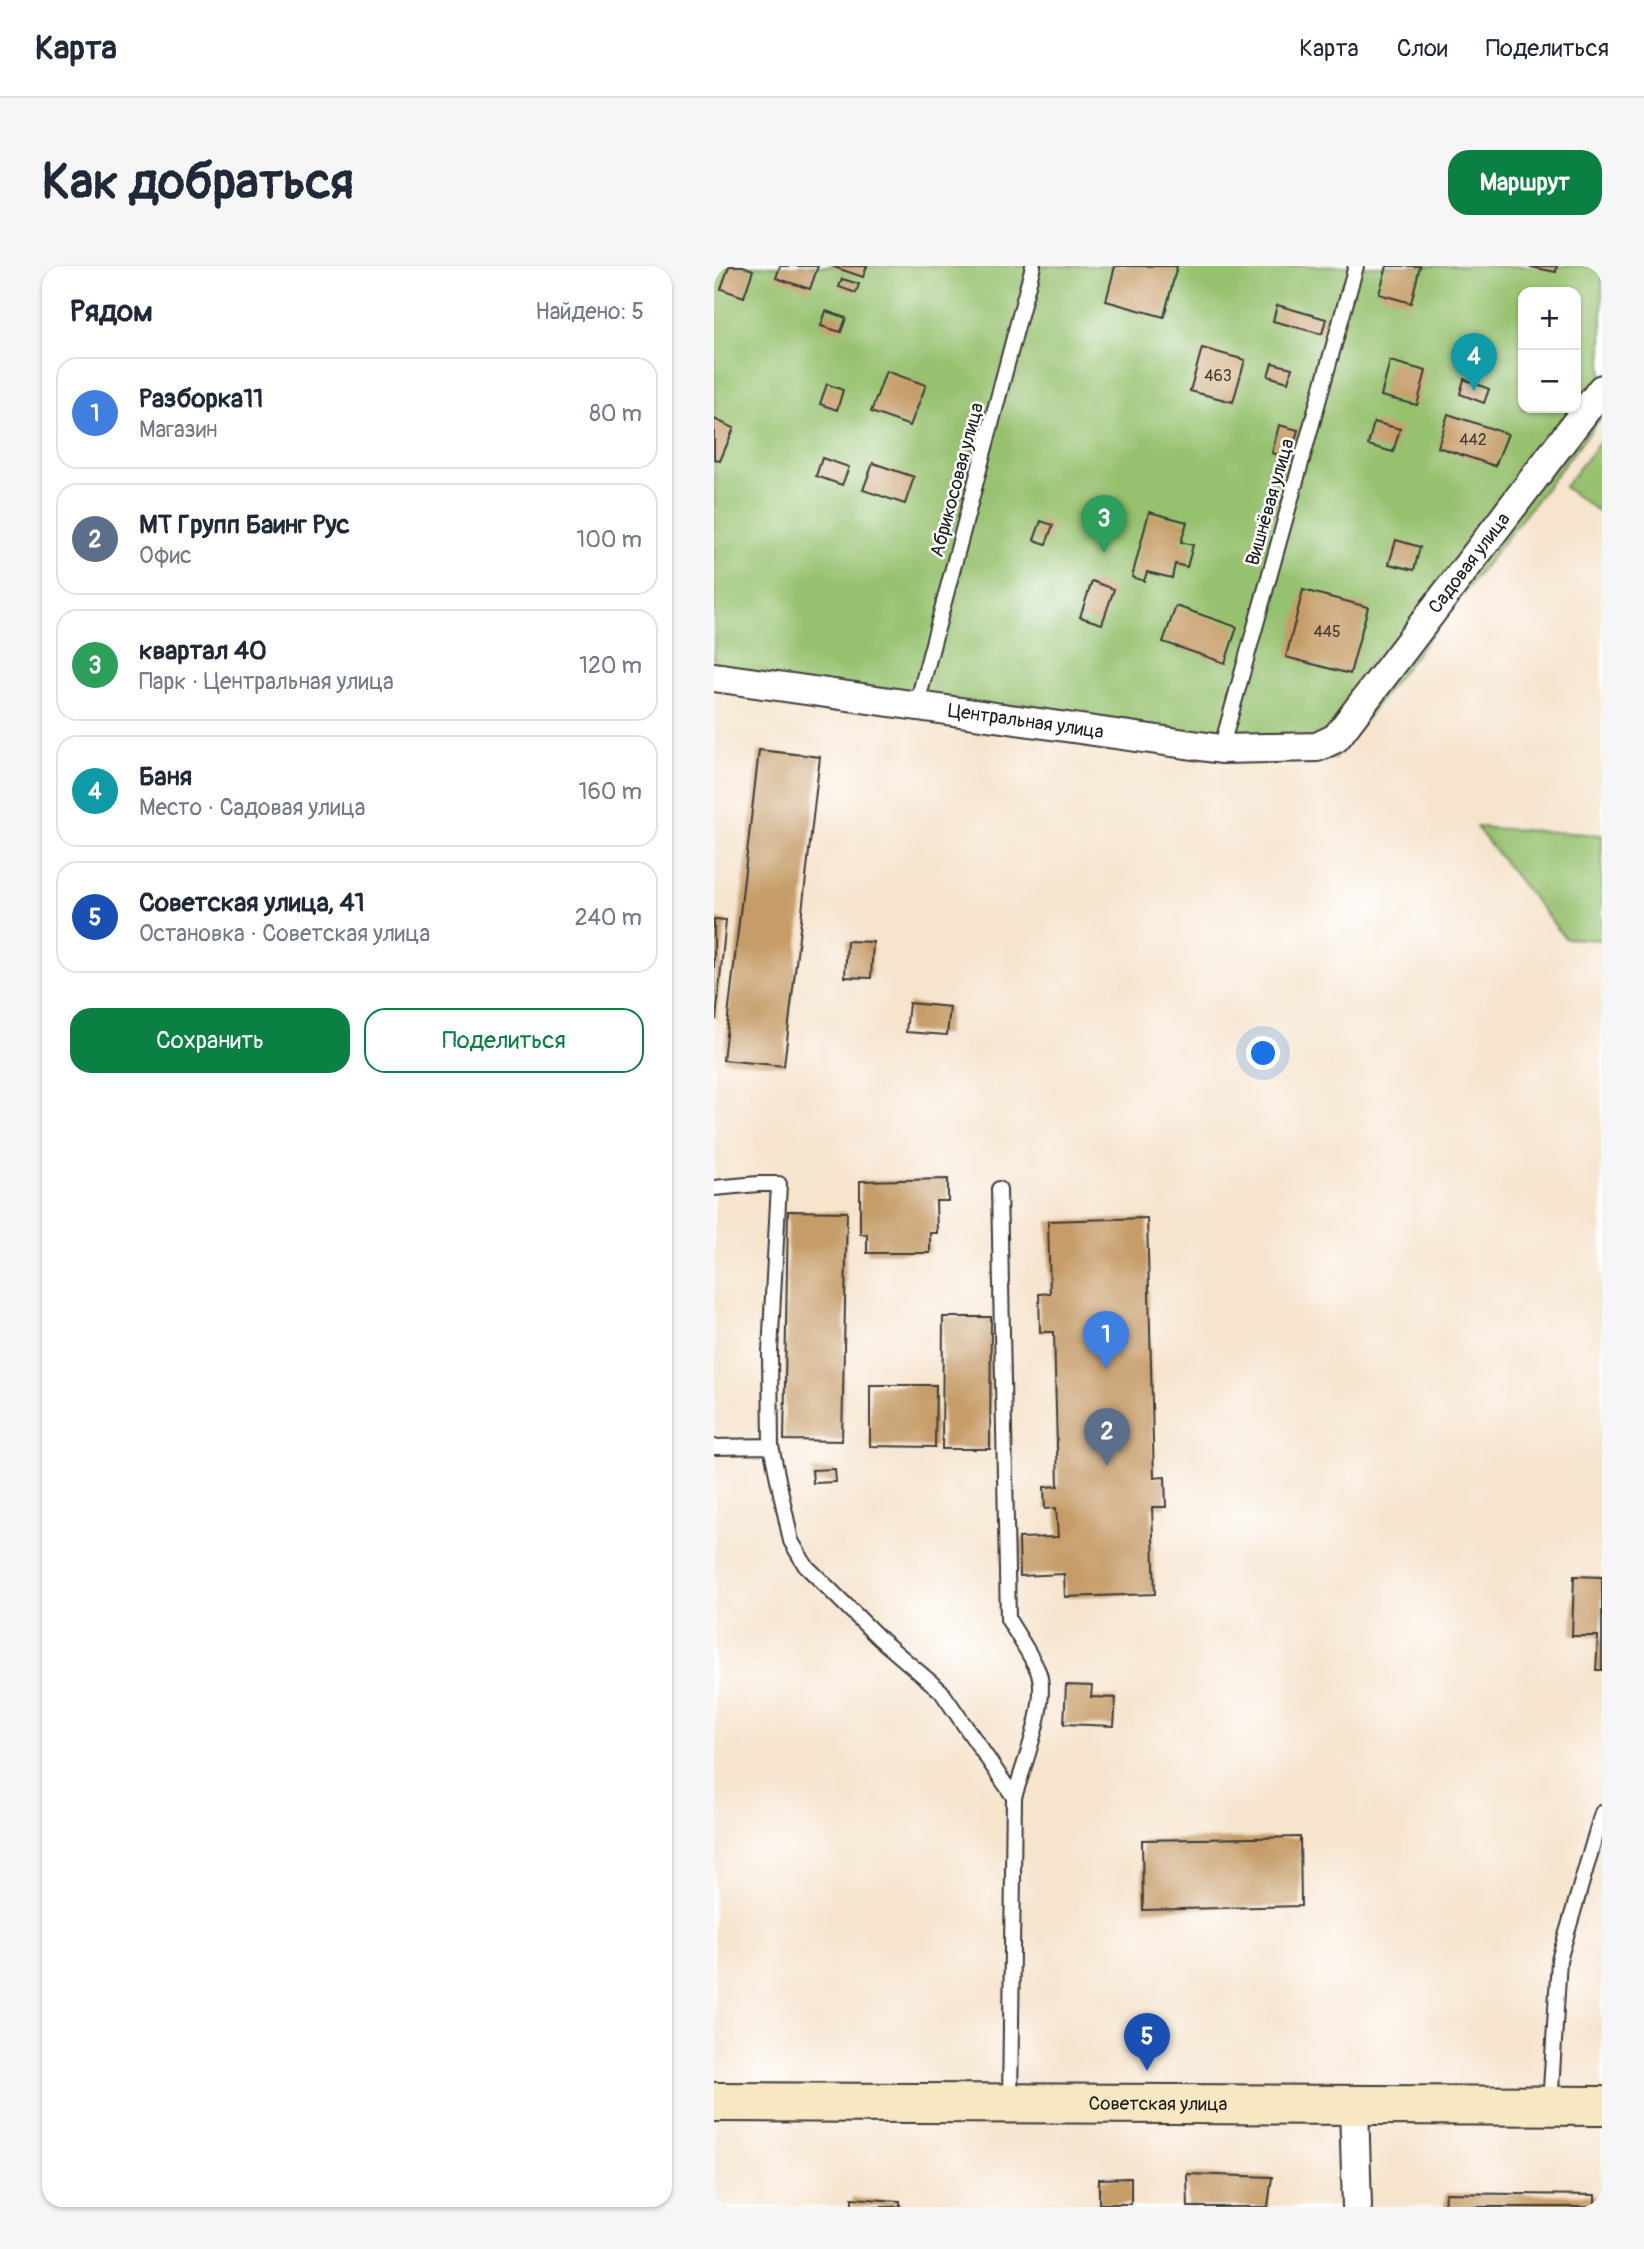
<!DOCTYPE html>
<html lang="ru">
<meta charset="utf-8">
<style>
:root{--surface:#fff;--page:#f6f6f7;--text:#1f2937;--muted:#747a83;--line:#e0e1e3;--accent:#0b8043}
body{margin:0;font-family:Pangolin,sans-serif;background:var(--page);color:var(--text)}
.controls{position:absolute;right:21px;top:21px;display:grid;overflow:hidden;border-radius:14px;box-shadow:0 2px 5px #0004}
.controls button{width:63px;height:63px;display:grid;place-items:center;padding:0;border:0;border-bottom:2px solid var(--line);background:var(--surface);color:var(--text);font:35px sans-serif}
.you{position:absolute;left:550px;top:788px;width:24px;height:24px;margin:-18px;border:5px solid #fff;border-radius:50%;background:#1a73e8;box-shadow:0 0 0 10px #1a73e833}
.badge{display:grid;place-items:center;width:46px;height:46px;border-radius:50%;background:var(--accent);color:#fff;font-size:23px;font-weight:700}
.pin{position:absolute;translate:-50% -58px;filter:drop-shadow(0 2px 4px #0008)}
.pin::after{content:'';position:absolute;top:37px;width:24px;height:21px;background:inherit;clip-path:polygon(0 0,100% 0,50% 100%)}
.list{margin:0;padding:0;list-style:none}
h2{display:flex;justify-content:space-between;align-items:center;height:91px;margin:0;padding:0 28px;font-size:30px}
h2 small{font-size:23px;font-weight:400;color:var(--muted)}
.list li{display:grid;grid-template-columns:46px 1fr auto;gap:21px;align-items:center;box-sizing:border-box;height:112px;margin:0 14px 14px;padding:0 14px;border:2px solid var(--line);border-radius:21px}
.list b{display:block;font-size:26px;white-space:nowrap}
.list p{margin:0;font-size:23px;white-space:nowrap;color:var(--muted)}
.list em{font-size:23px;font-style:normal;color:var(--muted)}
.actions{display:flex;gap:14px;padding:21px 28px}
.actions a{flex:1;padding:16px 0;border:2px solid var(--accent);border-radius:21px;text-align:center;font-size:24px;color:var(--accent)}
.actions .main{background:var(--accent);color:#fff}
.map{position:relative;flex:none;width:888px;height:1941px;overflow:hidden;border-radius:21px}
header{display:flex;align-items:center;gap:42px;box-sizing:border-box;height:98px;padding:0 35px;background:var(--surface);border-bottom:2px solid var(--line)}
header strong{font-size:33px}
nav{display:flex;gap:38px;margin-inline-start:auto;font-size:24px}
.intro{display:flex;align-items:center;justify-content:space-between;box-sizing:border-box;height:168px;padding:0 42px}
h1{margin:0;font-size:49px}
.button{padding:18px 32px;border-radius:21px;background:var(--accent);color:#fff;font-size:24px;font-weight:700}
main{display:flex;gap:42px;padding:0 42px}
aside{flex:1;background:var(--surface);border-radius:21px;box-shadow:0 2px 5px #0004}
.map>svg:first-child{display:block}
.green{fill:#96c16e;stroke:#596e45;stroke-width:2;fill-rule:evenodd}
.building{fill:#c69d69}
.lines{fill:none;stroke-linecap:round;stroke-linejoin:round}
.lane-casing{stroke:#3d3a37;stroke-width:18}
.street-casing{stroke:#3d3a37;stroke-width:32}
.secondary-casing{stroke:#3d3a37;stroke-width:42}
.lane{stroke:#fff;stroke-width:14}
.street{stroke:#fff;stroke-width:28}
.secondary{stroke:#f7e8c3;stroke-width:38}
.labels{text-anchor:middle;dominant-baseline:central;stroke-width:5;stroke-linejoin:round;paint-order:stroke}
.number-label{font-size:16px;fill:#463c2f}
.street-label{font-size:19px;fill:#1c1c1c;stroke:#fff}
</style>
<header>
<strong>Карта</strong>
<nav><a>Карта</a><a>Слои</a><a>Поделиться</a></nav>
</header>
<div class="intro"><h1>Как добраться</h1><a class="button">Маршрут</a></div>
<main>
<aside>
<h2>Рядом<small>Найдено: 5</small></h2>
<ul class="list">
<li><span class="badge" style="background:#3f7fe0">1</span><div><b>Разборка11</b><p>Магазин</p></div><em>80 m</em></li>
<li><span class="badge" style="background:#5c6f8a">2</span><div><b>МТ Групп Баинг Рус</b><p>Офис</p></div><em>100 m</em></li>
<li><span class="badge" style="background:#2e9e5b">3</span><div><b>квартал 40</b><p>Парк · Центральная улица</p></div><em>120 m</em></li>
<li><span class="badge" style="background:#0f9aa8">4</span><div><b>Баня</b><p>Место · Садовая улица</p></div><em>160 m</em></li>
<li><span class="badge" style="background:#1a4fb4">5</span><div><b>Советская улица, 41</b><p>Остановка · Советская улица</p></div><em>240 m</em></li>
</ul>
<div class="actions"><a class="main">Сохранить</a><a>Поделиться</a></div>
</aside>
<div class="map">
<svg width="888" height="1941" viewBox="0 0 888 1941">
<rect width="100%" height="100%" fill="#fff"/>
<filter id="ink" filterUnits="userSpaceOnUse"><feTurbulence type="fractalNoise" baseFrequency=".0143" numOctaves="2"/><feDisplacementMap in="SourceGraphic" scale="14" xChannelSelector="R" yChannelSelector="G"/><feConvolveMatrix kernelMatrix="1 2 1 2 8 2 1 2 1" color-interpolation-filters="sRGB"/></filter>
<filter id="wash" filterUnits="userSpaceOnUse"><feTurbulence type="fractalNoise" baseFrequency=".00686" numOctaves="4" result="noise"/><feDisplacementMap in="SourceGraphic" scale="28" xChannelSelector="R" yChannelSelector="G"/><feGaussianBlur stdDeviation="1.57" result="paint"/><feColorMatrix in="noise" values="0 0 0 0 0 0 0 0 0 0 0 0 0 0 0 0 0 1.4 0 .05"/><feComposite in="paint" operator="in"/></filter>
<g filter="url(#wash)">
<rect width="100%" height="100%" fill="#f6e4cd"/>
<path class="green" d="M0,0H888V150L620,493L507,483L0,411ZM809,26H862V142H809Z
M888,173V248L850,221Z
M762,561L888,569V674L851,672Z"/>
<g id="blocks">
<path class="building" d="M15,0H29L39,4L30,31L7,23Z
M66,0H104L96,23L62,12Z
M117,0H153L149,11Z
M401,0H463L450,51L392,35Z
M673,0H706L697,37L665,28Z
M812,0H843L842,6Z
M128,13L145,18L142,27L125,21Z
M563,39L612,53L608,68L559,55Z
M112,45L132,52L127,66L107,60Z
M488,82L531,94L519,136L476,125Z
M676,95L712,105L703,139L667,130Z
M558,97L578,102L574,116L554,110Z
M172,105L212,119L196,160L157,146Z
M750,113L775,123L770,137L746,128Z
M113,118L129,124L123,144L106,138Z
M734,148L794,168L781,200L724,181Z
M0,153L20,162L6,195L0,193Z
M660,156L686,163L679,186L654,179Z
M565,159L584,164L576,192L558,187Z
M108,192L135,201L128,219L102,210Z
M159,197L200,211L191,238L149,224Z
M435,246L473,256L467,276L479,279L473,301L461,298L458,312L433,306L430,315L418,311Z
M327,255L339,259L332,278L320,274Z
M682,274L706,281L700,304L675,298Z
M378,315L400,323L388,358L366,351Z
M589,324L654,341L636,408L572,391Z
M462,340L523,361L511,397L449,376Z
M45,484L106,491L70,800L9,794Z
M0,653L12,654L2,753H0Z
M133,675L159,676L157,712L131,711Z
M195,737L236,741L233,769L192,766Z
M234,913V935H222L223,967H216V987H153V968H146V915Z
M74,945L133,946L128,1175L70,1174Z
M433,952L440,1212L451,1211L452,1241H438L441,1328L351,1331L350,1308L306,1310L305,1272L344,1271L342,1242L331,1243L330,1221L344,1220L340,1066H326L325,1028L336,1027L334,955Z
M229,1051H277L276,1183H228Z
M156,1119H222L221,1181L156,1180Z
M121,1203L122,1216L99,1217L98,1204Z
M860,1310L888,1311V1404H882L884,1370H858Z
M352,1419L378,1420L377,1431L402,1432L400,1460L350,1458Z
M586,1571L587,1640L429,1644L428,1574Z
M473,1908L558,1911L554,1941H474Z
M417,1912V1938H385V1913Z
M731,1927L881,1929V1941H730Z
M138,1932L186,1935V1941H138Z"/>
</g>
</g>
<g filter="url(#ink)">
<use href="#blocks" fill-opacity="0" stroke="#3d3a37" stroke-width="2"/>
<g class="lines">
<defs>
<path id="lane" d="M203,438L319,0
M507,483L642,0
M0,922L44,918H65L56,1086L57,1180L77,1275L91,1299L166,1373L227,1425L300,1531L296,1835
M285,923L294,1353C304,1370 316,1387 324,1405C336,1433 309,1501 300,1531
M0,1181L57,1180
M836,1840L845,1694L888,1547"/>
<g id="street">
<path id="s1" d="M0,411L507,483L603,481L622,472L888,123"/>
<path d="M640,1840L643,1941"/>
</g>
<g id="secondary">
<path id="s2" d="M0,1836L888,1840"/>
</g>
</defs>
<use href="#lane" class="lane-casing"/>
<use href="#street" class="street-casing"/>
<use href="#secondary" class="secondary-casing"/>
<use href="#lane" class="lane"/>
<use href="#street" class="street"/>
<use href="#secondary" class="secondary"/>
</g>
</g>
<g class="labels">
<g class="number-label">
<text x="504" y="110">463</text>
<text x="759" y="174">442</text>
<text x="613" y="366">445</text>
</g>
<g class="street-label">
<text transform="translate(243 214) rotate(-75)">Абрикосовая улица</text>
<text transform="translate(556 236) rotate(-74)">Вишнёвая улица</text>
<text stroke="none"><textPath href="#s1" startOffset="849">Садовая улица</textPath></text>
<text stroke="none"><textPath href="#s1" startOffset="315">Центральная улица</textPath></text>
<text stroke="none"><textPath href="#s2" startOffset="444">Советская улица</textPath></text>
</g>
</g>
</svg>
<div class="controls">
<button>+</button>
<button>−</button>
</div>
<div class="you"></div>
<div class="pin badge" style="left:392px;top:1103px;background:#3f7fe0">1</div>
<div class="pin badge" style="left:393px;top:1200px;background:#5c6f8a">2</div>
<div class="pin badge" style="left:390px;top:287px;background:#2e9e5b">3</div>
<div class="pin badge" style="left:760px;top:125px;background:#0f9aa8">4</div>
<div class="pin badge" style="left:433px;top:1805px;background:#1a4fb4">5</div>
</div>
</main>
